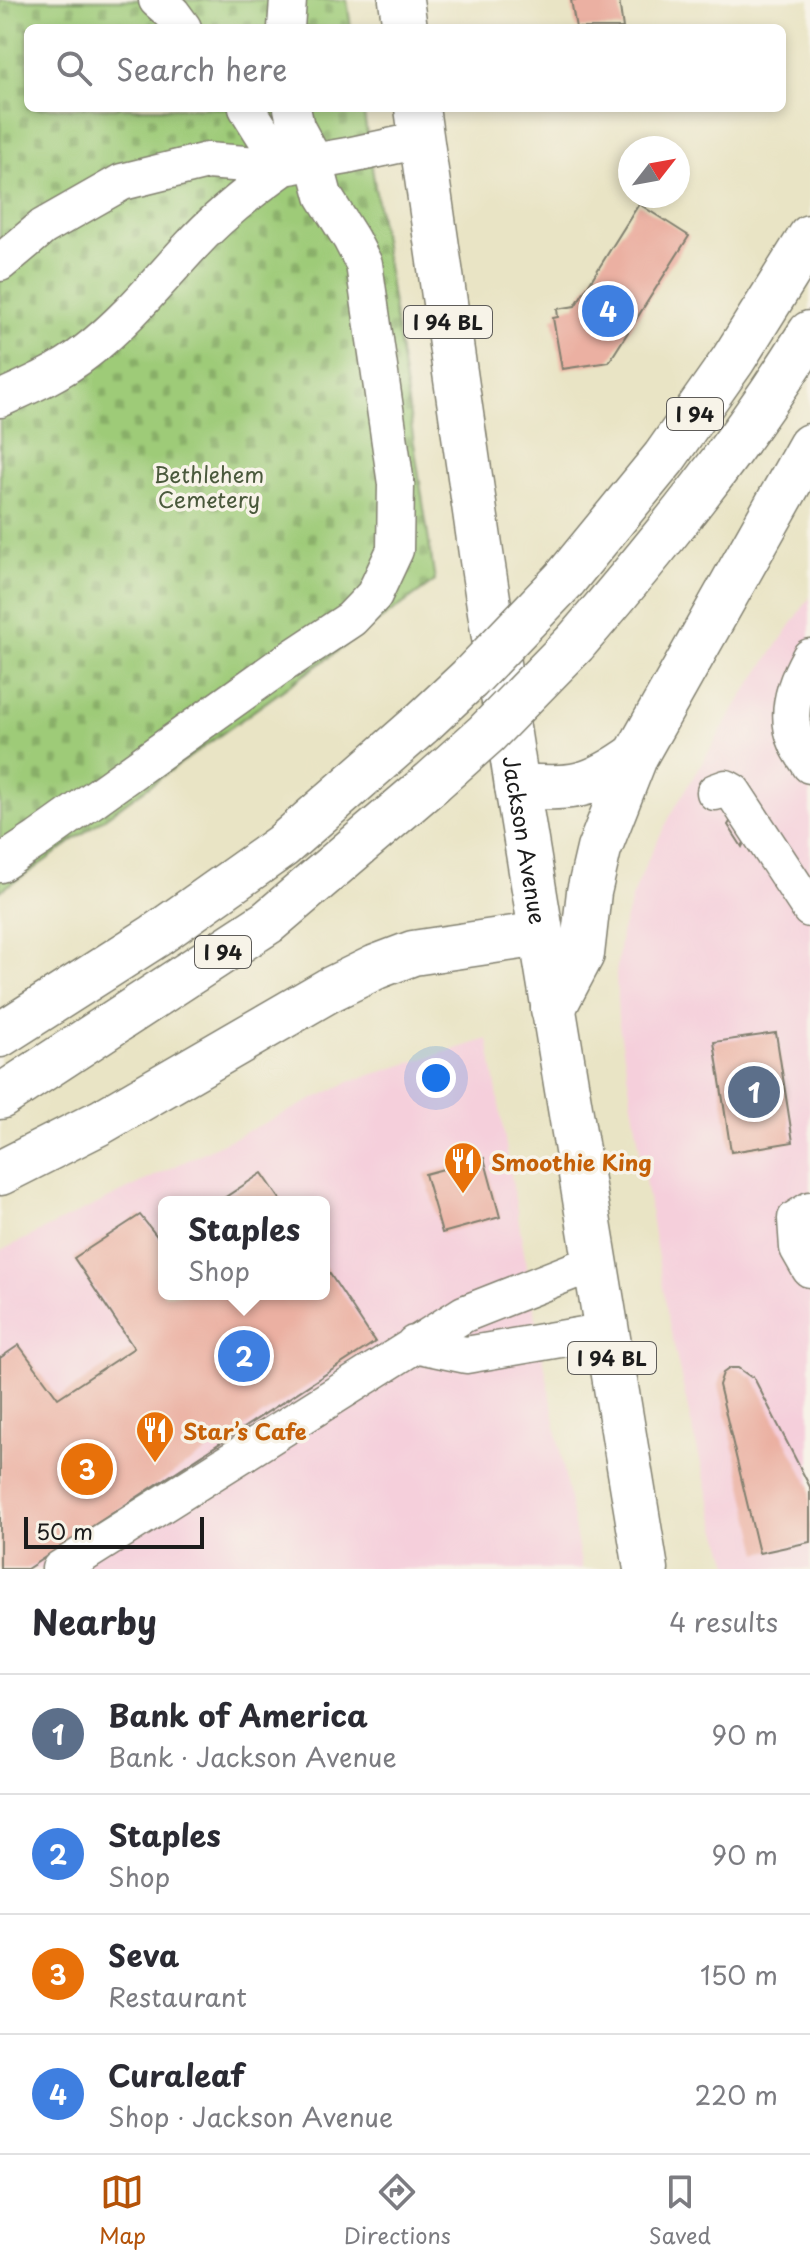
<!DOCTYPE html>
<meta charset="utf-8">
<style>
:root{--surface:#fff;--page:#f2f2f3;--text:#2b2b33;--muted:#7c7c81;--line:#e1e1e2;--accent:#b45309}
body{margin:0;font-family:"Playpen Sans",sans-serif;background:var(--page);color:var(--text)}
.compass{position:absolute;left:618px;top:136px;width:72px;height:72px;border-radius:50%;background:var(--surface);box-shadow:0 4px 12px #0003;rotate:59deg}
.scale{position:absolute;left:24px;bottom:20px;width:180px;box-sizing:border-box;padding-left:8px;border:4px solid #1c1c1c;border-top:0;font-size:22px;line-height:28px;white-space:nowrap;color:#1c1c1c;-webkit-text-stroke:6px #f7f3e8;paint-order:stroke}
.you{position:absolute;left:436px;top:1078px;width:28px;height:28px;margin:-20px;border:6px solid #fff;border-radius:50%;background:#1a73e8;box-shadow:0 0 0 12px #1a73e833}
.badge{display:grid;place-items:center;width:52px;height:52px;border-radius:50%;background:var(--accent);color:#fff;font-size:26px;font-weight:700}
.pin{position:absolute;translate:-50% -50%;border:4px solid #fff;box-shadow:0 2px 8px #0006}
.popup{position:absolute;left:158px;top:1196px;width:172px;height:104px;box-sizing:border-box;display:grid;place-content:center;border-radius:12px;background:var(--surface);filter:drop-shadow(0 2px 6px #0005);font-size:26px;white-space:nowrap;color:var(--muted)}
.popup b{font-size:30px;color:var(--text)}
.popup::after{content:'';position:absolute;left:50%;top:100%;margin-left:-16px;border:16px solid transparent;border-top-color:var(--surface)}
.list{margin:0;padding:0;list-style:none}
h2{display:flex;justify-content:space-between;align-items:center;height:104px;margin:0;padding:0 32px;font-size:34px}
h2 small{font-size:26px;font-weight:400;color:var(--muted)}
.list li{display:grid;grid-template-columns:52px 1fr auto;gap:24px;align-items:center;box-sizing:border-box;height:120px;padding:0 32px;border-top:2px solid var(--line)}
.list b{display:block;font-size:30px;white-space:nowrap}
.list p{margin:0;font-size:26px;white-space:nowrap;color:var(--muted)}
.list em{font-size:26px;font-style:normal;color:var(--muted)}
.icon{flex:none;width:44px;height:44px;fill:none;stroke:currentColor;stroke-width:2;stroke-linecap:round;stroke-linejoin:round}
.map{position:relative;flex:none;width:810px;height:1569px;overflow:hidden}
.search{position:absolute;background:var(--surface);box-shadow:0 4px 12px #0003;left:24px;right:24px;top:24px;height:88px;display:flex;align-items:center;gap:20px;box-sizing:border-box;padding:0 28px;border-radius:12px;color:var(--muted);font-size:30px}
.sheet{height:584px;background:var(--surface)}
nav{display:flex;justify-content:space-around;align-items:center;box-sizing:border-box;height:112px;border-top:2px solid var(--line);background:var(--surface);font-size:22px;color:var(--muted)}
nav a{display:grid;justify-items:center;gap:4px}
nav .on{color:var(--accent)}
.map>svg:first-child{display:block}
.built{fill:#f5cfdb;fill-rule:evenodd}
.cemetery{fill:url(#cemetery-stones);stroke:#5d744a;stroke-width:2}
.building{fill:#ebb0a2}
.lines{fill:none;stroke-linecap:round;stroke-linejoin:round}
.minor-casing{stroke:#828070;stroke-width:39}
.major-casing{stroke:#828070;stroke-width:47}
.highway-casing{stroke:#828070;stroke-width:47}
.minor{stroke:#fff;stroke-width:36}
.major{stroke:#fff;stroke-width:44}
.highway{stroke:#fff;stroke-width:44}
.highway-bridge-casing{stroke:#828070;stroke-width:47;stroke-linecap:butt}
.highway-bridge{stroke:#fff;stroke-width:44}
.labels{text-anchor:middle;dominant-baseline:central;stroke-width:7;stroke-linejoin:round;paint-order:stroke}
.shield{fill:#f7f3e8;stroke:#5e5c59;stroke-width:2}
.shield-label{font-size:20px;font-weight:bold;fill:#1c1c1c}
.park-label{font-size:22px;fill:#4a593c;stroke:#f7f3e8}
.street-label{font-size:22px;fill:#1c1c1c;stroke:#f7f3e8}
.food-label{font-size:22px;font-weight:bold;fill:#c56008;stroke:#f7f3e8;text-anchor:start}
</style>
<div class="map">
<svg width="810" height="1569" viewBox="0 0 810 1569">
<defs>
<pattern id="cemetery-stones" width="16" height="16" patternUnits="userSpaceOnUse" patternTransform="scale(2)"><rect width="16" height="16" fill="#9ecb78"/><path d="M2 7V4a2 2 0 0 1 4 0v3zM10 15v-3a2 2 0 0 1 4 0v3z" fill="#88ae67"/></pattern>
</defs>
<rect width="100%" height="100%" fill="#f7f3e8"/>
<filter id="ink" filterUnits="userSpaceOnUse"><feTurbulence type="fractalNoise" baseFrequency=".0125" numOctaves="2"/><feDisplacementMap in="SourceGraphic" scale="16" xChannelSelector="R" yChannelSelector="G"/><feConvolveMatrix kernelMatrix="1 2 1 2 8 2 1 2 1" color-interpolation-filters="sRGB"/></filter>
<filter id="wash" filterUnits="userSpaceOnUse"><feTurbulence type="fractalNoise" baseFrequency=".006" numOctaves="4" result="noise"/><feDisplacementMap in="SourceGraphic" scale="32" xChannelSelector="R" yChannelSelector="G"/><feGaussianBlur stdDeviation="1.8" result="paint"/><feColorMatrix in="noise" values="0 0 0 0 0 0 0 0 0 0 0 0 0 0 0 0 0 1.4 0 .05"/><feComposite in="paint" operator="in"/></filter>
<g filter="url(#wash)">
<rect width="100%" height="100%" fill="#e9e4c5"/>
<path class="built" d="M810,597V1569H731L717,1528L694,1436L669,1324L618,1019L616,974L621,934L632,898L649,857L674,809L740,700Z
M488,1039L525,1258L582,1569H0V1251L351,1081ZM164,1202H324V1294H164Z"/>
<path class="cemetery" d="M0,0H347L351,28H28V108H363L435,581L32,870L0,891Z"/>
<g id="blocks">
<path class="building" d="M571,0H619L623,28H576Z
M639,204L689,236L609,362L562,369L553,318L558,317L557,309L575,306Z
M736,812L749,832L742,847L728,825Z
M776,1033L793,1142L731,1152L714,1042Z
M484,1158L500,1217L442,1233L425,1174Z
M262,1173L282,1202H218Z
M140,1215L160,1240L164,1237V1294H324V1265L375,1342L27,1569H0V1358L19,1345L58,1398L134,1348L74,1258Z
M730,1368H738L751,1377L753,1376L810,1487V1542L759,1553L719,1385L723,1373Z"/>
</g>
</g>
<g filter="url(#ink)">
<use href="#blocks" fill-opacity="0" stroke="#828070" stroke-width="2"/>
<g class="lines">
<defs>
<path id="minor" d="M157,0L172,13L183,28
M286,28L288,0
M0,263L43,227L122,182L207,161L284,167L347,156L421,140
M0,399C29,386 61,372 86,352C125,322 157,283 190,247C218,216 250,191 284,167L247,108
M810,657C795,683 784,714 797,743C800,751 806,758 810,765
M715,792L726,788L733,792L810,909
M0,864L38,839L277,668L351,619L374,595L395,550L396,484L364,264L351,239L324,196L315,162L296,127L292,108
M810,1210L796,1219L798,1248L810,1269
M414,1344L466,1355L607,1331
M60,1569L464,1314L596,1262"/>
<g id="major">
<path d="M401,0L405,28"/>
<path id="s1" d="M417,108L482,560L517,786L646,1569"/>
</g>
<path id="highway" d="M565,579L664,458L733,360L810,237
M575,643C660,544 741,444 810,333
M517,786C573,789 589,789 636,755
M553,1009L582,954L589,892L599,849L636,755L810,446
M0,1035L155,936L282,846L421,724
M0,1097L268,922L430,784
M0,1173L101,1122L329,990L376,967L413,953L541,934"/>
</defs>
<use href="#minor" class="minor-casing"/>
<use href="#major" class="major-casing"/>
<use href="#highway" class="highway-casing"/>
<use href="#minor" class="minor"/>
<use href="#major" class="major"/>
<use href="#highway" class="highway"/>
<defs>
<path id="highway-bridge" d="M421,724L469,679L565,579
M430,784L486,734L575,643"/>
</defs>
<use href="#highway-bridge" class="highway-bridge-casing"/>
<use href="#highway-bridge" class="highway-bridge"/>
</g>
</g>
<defs>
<symbol id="restaurant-pin" viewBox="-11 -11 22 30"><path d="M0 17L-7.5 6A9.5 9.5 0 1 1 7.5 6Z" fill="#e8710a" stroke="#f7f3e8"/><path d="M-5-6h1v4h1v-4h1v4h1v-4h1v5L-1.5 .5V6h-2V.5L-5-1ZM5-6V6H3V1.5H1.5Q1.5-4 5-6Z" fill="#fff"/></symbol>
</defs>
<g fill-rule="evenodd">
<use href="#restaurant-pin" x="441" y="1139" width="44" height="60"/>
<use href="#restaurant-pin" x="133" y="1408" width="44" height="60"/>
</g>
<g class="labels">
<g class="shield">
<rect x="404" y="306" width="88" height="32" rx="6"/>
<rect x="667" y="398" width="56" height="32" rx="6"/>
<rect x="195" y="936" width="56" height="32" rx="6"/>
<rect x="568" y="1342" width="88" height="32" rx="6"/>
</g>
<g class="shield-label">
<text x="448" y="322">I 94 BL</text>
<text x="695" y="414">I 94</text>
<text x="223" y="952">I 94</text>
<text x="612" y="1358">I 94 BL</text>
</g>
<g class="park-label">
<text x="209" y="473">Bethlehem<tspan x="209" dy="25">Cemetery</tspan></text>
</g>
<g class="street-label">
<text stroke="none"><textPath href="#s1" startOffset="740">Jackson Avenue</textPath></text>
</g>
<g class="food-label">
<text x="491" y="1161">Smoothie King</text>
<text x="183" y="1430">Star’s Cafe</text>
</g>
</g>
</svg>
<svg class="compass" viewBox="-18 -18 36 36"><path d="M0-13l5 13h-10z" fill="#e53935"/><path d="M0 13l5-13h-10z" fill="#7c7c81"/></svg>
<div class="scale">50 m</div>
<div class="you"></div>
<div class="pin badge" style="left:754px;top:1092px;background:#5c6f8a">1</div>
<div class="pin badge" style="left:244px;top:1356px;background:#3f7fe0">2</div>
<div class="popup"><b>Staples</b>Shop</div>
<div class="pin badge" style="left:87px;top:1469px;background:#e8710a">3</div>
<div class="pin badge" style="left:608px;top:311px;background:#3f7fe0">4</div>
<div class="search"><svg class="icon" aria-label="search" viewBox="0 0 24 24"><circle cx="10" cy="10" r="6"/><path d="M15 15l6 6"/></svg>Search here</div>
</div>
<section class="sheet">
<h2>Nearby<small>4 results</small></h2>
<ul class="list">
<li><span class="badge" style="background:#5c6f8a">1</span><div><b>Bank of America</b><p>Bank · Jackson Avenue</p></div><em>90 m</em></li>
<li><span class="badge" style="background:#3f7fe0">2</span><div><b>Staples</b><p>Shop</p></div><em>90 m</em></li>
<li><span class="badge" style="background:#e8710a">3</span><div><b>Seva</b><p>Restaurant</p></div><em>150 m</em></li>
<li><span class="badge" style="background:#3f7fe0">4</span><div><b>Curaleaf</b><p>Shop · Jackson Avenue</p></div><em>220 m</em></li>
</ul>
</section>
<nav>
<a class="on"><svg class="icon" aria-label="map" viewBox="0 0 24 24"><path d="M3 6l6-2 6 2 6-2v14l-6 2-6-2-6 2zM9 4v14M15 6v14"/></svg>Map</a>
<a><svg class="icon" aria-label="directions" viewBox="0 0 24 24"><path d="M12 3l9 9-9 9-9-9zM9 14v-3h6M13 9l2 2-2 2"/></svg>Directions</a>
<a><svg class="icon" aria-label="saved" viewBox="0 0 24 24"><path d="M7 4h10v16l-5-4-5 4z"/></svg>Saved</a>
</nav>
